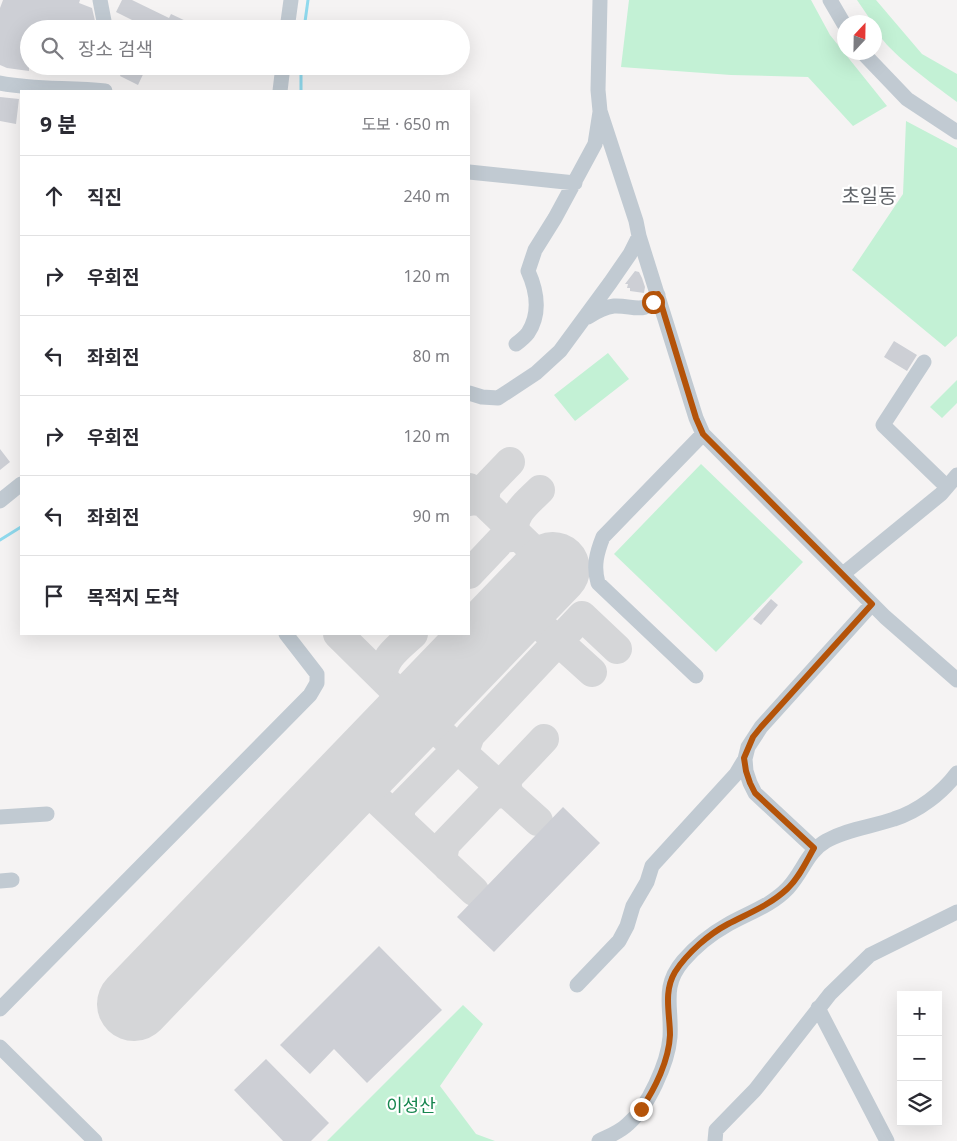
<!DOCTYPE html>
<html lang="ko">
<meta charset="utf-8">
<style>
:root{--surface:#fff;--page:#f2f2f3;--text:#2b2b33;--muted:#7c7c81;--line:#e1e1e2}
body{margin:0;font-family:"Noto Sans","Noto Sans KR",sans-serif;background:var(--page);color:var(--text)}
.controls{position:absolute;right:15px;bottom:15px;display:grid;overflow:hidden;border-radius:0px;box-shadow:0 5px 20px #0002}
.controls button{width:45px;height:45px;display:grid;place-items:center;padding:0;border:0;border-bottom:1px solid var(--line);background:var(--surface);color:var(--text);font:25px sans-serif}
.compass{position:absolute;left:837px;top:15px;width:45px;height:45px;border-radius:50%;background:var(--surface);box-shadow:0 5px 20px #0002;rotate:22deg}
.stop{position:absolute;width:15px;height:15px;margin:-11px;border:4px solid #b45309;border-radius:50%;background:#fff}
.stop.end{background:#b45309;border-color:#fff;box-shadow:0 1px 5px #0008}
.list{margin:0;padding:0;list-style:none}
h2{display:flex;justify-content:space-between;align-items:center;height:65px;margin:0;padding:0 20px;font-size:21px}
h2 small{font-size:16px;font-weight:400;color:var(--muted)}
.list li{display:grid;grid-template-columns:32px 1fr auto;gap:15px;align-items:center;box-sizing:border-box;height:80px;padding:0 20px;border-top:1px solid var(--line)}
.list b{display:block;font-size:19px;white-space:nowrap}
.list em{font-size:16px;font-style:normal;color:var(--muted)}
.icon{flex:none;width:28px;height:28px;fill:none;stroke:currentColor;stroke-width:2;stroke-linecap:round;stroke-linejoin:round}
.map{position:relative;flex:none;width:957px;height:1141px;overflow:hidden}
.search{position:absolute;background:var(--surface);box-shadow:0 5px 20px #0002;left:20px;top:20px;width:450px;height:55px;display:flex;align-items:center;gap:12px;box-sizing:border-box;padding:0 18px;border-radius:28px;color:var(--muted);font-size:19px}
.panel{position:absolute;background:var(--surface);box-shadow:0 5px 20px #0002;left:20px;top:90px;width:450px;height:545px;border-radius:0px}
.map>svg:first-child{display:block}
.green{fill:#c3f1d5}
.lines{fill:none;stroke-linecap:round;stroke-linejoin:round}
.stream{stroke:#90daee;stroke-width:3}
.taxiway{stroke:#d5d6d8;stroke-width:30}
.runway{stroke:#d5d6d8;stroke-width:74}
.building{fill:#cdcfd5}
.minor{stroke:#c1cad2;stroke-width:15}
.route{stroke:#b45309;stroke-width:6}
.labels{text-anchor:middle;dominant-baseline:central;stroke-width:4.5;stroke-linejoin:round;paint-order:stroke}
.park-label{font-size:18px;fill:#17864f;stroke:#fff}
.quarter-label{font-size:20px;fill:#5f6368;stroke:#fff}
</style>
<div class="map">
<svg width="957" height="1141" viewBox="0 0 957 1141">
<rect width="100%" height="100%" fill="#f5f3f3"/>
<path class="green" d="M629,0H811L830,35L887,106L853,126L808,77L731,75L621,67Z
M857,0H876L922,54L957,74V102C939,88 874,44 874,22H872Z
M906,121L957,148V336L945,347L852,270L903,194Z
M608,353L629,379L575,421L554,395Z
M957,380V403L942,418L930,407Z
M701,464L803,562L716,652L614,554Z
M463,1005L483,1024L440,1086L476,1134L495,1141H327Z"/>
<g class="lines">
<path class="stream" d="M304,29L308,0
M301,66V91
M0,540L21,527"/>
<path class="taxiway" d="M469,488L553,569
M469,501L474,500L484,502L486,487L510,462
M515,532C511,514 528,502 540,490
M469,574L503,538L519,536
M518,605L592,672
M469,623L485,639
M338,634L416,711L538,821
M383,678C381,659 400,646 413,634
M467,757L465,749L470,735L582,616L617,649
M353,777L474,891
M400,821V810L402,805L451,755L456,753L464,754
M448,867L442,859L445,844L492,795L499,793L509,794L506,785L509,776L544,739"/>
<path class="runway" d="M134,1004L553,569"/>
</g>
<path class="building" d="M3,0H80L79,3L92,8L95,21L94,29H29V71L7,68L0,65V8Z
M122,0H132L169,18L171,14L188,22L185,29H150L116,12Z
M124,66H147L138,85L120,76Z
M0,97L19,99L16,124L0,121Z
M635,271L639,272L642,278L645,287L644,293L630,291V288H627L628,284H625Z
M894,341L917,355L907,371L884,357Z
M0,449L10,462L0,470Z
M771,599L778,605L761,625L753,619Z
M563,807L600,843L494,952L457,917Z
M379,946L442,1010L367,1083L334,1049L310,1074L280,1045Z
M266,1059L329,1123L311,1141H283L234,1090Z"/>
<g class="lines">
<path class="minor" d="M100,0L104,21L103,29
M600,0L598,90L600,111L636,221L639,236L696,418L703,434L885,617L957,680
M830,0L844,24
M287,29L291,0
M862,52L907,99L957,132
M0,83C35,90 70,87 105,91
M280,91L283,66
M469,172L575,183
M588,317C597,311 604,307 614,306C634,305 645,316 658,295
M516,344C520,341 525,337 528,333C541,313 537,291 528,271L535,250L555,218L595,144L600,112
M924,362L883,425L947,487
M469,393L482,397L498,398L536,373L560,351L610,283L630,254L639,236
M0,501L21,484
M843,574L941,494L957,475
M696,676L598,583C593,566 597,552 603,537L703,434
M0,817L47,814
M814,848L755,793L750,783L746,771L745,759L748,747L761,727L872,604
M0,881L12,880
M577,985L619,941L627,926L633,906L647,882L652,866L736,774L745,759
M818,1008L887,1141
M0,1009L310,695L317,683V674L286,634
M0,1047L95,1141
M599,1141C609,1136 620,1132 628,1124C648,1107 668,1063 670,1037C672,1006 661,987 683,961C695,947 711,934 727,925C748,913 771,906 788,888C803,872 807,852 826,841C847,829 871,827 894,819C919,811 942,793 957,773
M715,1141L716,1130L755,1090L830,994L870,955L957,912"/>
</g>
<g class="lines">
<path class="route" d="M641,1109C655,1089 669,1060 670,1035C670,1014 663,992 675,972C687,953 709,934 728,924C749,913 770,905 787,889C799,878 806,862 814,848L755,793L750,783L746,771L744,758L753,737L761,727L872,604L703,434L696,418L658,294L653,302"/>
</g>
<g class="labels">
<g class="park-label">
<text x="411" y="1105">이성산</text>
</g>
<g class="quarter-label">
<text x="869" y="195">초일동</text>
</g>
</g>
</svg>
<div class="controls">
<button>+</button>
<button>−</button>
<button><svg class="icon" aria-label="layers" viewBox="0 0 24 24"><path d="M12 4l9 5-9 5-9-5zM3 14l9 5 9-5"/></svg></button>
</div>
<svg class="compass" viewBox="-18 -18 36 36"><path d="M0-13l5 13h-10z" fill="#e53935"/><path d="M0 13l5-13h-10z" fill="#7c7c81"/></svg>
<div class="stop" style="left:653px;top:302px"></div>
<div class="stop end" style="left:641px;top:1109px"></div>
<div class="search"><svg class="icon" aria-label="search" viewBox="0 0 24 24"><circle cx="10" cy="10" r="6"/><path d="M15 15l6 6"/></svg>장소 검색</div>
<section class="panel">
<h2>9 분<small>도보 · 650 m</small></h2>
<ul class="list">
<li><svg class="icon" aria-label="ahead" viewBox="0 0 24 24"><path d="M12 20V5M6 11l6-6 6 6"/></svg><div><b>직진</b></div><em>240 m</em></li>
<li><svg class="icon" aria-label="right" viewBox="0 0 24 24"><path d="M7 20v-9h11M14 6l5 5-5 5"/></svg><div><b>우회전</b></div><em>120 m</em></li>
<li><svg class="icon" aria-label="left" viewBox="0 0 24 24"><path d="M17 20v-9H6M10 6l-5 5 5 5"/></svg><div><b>좌회전</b></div><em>80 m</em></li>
<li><svg class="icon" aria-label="right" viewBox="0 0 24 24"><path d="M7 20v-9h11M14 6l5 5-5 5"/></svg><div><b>우회전</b></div><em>120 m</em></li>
<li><svg class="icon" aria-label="left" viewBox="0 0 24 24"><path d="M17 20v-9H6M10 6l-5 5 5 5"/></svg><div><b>좌회전</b></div><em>90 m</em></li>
<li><svg class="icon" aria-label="arrive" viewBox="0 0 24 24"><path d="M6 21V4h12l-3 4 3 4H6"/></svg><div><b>목적지 도착</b></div></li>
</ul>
</section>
</div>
